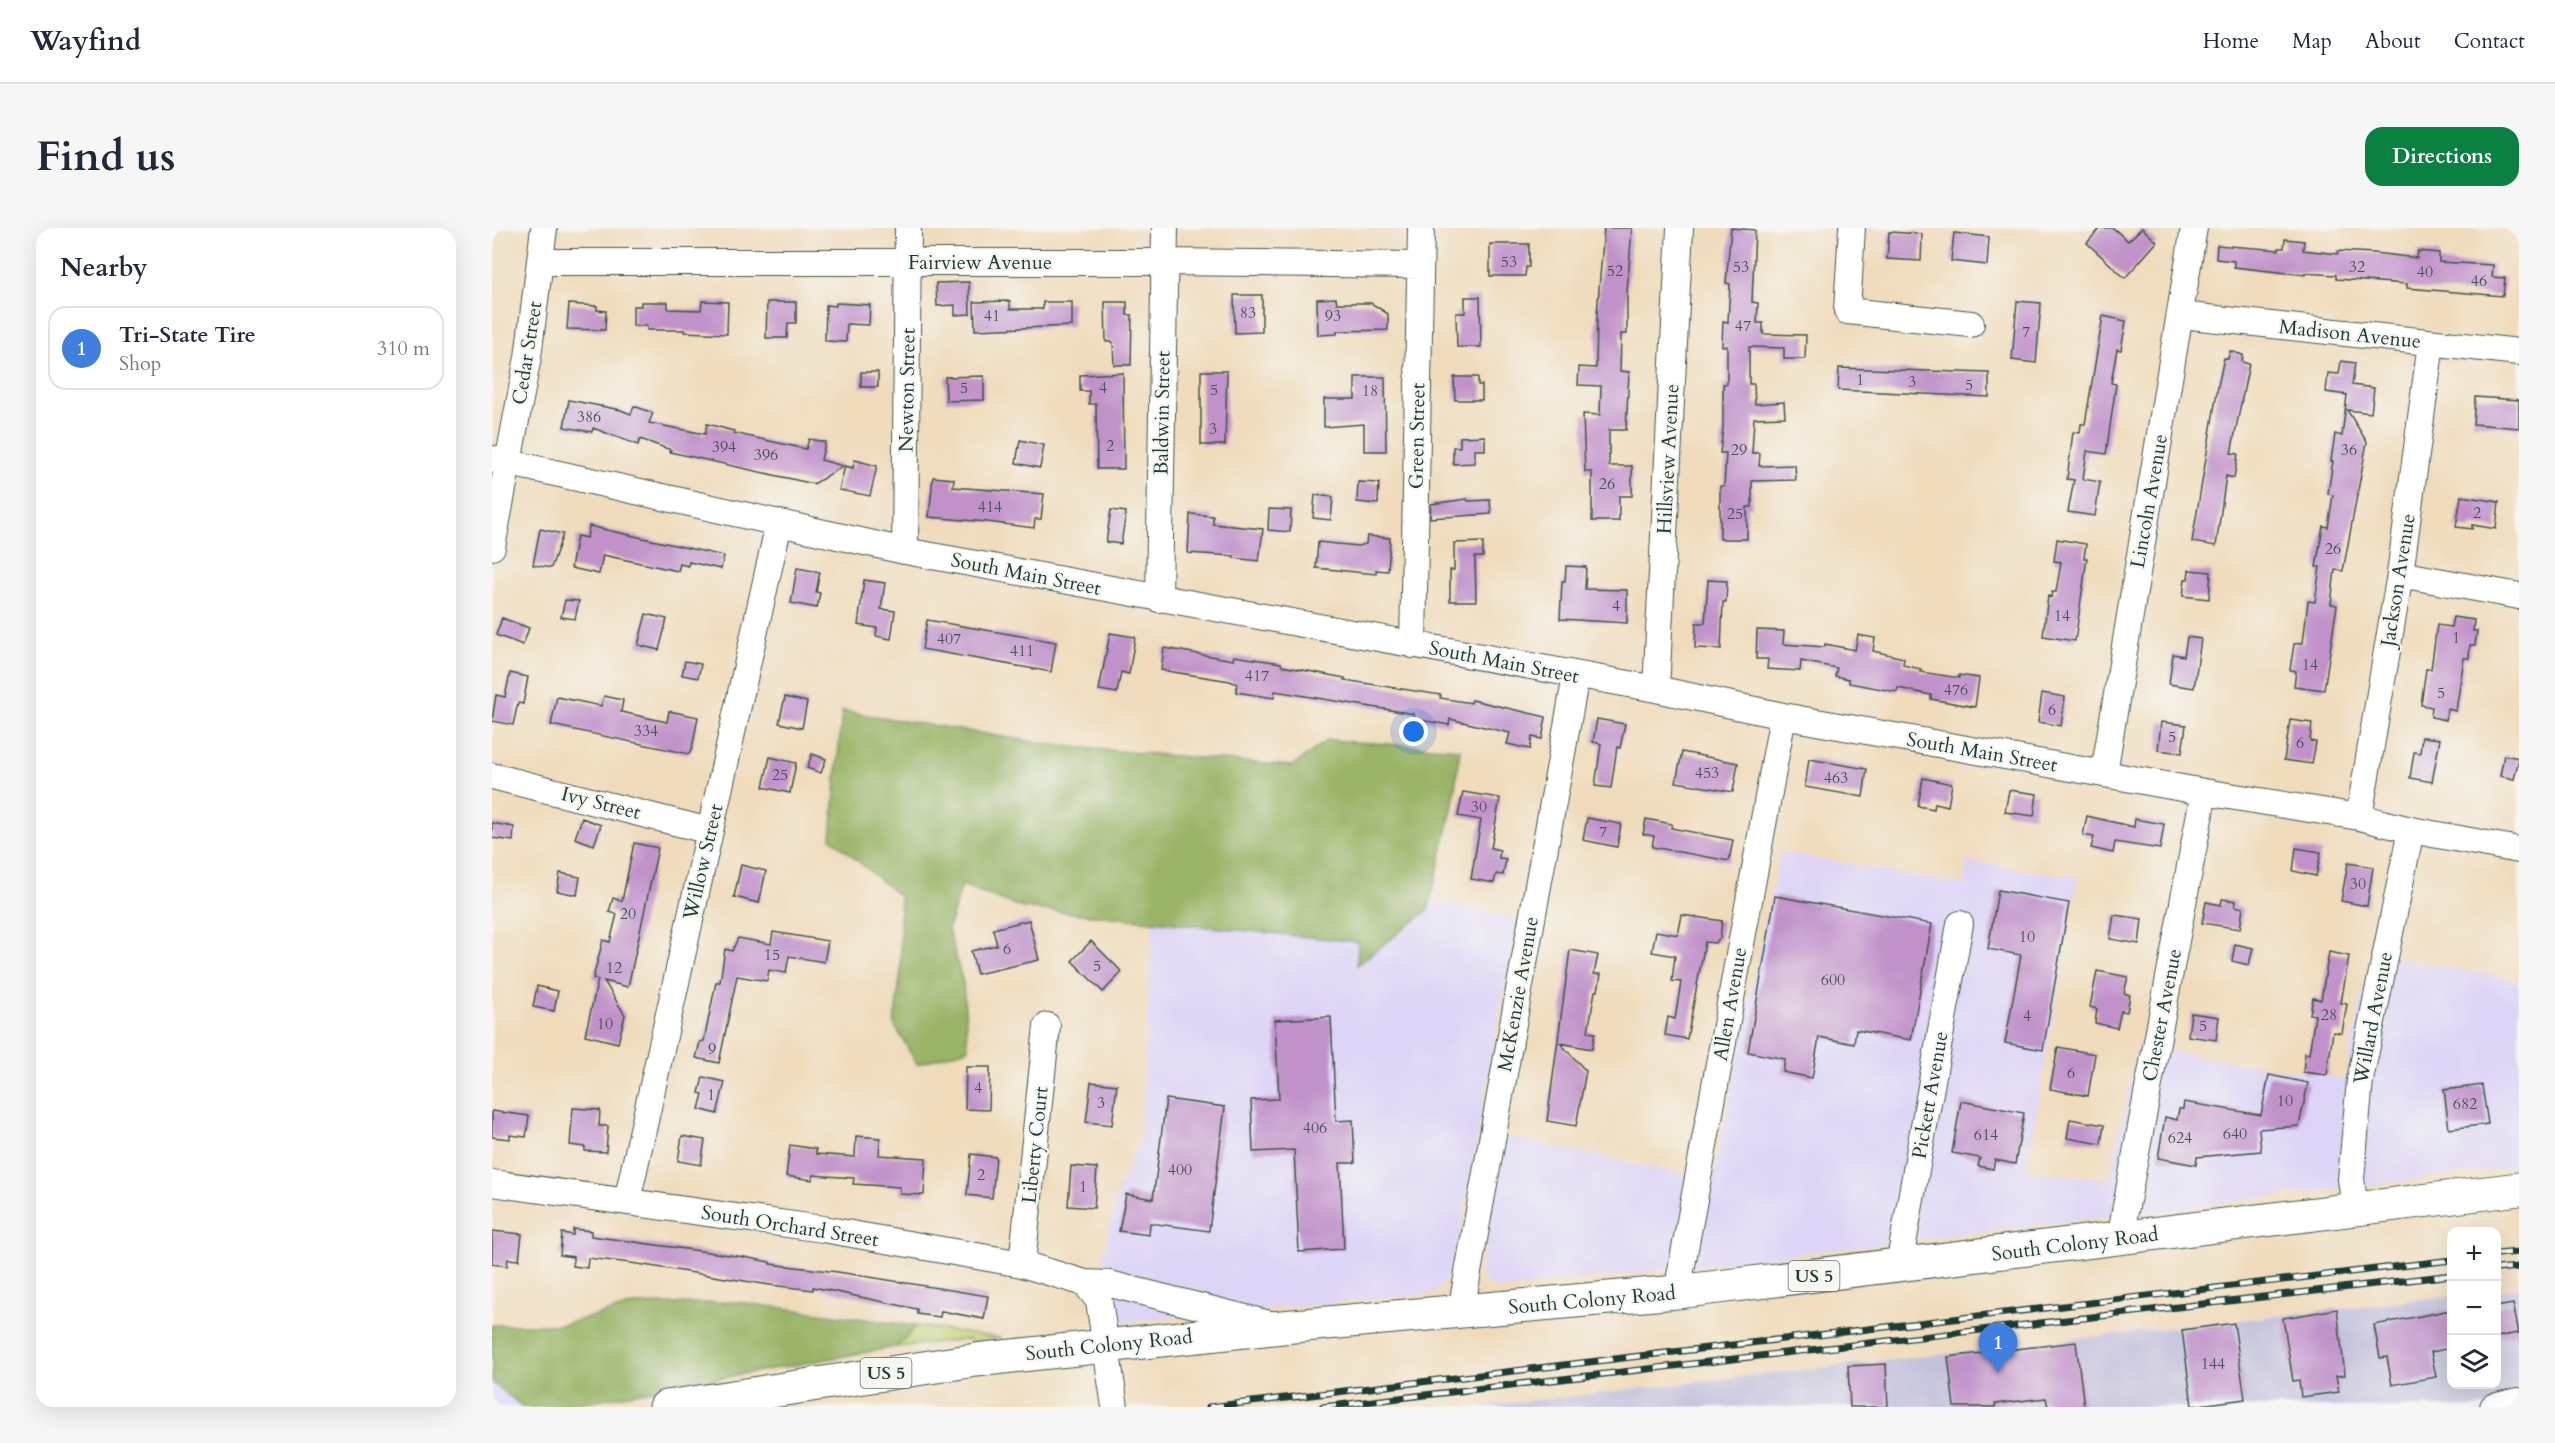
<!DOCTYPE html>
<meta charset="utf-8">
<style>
:root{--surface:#fff;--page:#f6f6f7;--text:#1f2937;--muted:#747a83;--line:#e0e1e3;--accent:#0b8043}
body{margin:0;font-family:Cardo,serif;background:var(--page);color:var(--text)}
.controls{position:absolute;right:18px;bottom:18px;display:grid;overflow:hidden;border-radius:12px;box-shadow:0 6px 24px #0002}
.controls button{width:54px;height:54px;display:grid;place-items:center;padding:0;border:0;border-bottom:2px solid var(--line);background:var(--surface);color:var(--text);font:30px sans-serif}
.you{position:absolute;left:922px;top:504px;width:21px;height:21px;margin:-15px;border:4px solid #fff;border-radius:50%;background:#1a73e8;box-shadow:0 0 0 9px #1a73e833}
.badge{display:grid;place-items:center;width:39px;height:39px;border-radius:50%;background:var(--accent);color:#fff;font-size:20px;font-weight:700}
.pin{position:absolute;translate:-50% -50px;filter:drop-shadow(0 2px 3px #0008)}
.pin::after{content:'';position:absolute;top:32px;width:21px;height:18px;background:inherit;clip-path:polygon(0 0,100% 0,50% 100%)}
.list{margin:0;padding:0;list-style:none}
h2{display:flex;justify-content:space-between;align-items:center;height:78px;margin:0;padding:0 24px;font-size:26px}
h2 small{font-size:20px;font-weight:400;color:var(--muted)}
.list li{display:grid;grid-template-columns:39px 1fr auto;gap:18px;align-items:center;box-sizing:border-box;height:84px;margin:0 12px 12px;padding:0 12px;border:2px solid var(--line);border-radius:18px}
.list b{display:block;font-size:22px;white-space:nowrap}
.list p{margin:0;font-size:20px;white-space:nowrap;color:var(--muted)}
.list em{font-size:20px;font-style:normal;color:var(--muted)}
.icon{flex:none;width:33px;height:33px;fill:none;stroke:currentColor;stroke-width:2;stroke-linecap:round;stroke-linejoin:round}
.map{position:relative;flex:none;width:2027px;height:1179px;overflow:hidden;border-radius:18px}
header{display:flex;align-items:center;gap:36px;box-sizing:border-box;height:84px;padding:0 30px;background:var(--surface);border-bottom:2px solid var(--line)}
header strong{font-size:28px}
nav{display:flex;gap:33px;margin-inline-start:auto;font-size:21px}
.intro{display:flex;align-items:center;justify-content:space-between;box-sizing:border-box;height:144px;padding:0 36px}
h1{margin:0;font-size:42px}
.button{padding:15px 27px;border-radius:18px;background:var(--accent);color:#fff;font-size:21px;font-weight:700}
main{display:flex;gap:36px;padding:0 36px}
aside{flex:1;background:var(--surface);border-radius:18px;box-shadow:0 6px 24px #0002}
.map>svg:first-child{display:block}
.built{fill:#ded5f6}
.industrial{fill:#c3c1dc}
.green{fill:#c2d274;stroke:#708854;stroke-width:1.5}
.forest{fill:#99b466;stroke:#5c784d;stroke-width:1.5}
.building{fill:#c092c9}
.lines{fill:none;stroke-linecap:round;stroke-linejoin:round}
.minor-casing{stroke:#3e5548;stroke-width:28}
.major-casing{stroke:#3e5548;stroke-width:35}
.minor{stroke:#fff;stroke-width:26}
.major{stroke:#fff;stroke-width:33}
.rail-casing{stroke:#1f3d34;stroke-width:7}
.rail{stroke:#f6f6f2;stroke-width:4.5;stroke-dasharray:14;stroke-linecap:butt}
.labels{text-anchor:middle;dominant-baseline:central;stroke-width:4.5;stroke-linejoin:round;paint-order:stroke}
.number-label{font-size:16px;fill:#475259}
.shield{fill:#f6f6f2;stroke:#60746d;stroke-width:1.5}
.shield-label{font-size:18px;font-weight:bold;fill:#1f3d34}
.street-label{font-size:20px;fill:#1f3d34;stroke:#f6f6f2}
</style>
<header>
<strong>Wayfind</strong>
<nav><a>Home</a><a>Map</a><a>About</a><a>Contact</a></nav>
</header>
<div class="intro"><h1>Find us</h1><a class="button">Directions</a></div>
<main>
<aside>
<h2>Nearby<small></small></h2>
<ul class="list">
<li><span class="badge" style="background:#3f7fe0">1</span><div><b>Tri-State Tire</b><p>Shop</p></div><em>310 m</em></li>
</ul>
</aside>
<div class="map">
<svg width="2027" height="1179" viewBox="0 0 2027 1179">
<rect width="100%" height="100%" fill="#f6f6f2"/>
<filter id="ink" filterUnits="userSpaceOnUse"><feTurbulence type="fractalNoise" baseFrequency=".0167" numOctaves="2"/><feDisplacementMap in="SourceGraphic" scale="12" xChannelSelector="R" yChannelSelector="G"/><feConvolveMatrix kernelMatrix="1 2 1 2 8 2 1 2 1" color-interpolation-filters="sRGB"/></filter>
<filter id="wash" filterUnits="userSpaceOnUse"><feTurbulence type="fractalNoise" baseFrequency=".008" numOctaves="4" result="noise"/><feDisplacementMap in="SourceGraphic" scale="24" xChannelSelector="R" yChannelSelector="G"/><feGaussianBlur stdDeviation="1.35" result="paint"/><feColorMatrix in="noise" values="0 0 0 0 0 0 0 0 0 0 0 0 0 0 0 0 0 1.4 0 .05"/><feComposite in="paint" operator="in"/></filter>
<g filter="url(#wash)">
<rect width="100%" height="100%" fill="#f0dcbc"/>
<path class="built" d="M1288,624L1472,657L1474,633L1586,649L1534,943L1618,951L1645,819L1853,851L1879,726L2027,752V939L1007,1062L995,1057L988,1042L1014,909L1221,952Z
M939,673L1025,690L962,1040L946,1062L937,1066L623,1095L609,1039L626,964L648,910L661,692L866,714V736L936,682Z
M0,1154L31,1179H0Z"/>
<path class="industrial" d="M2027,1060V1179H986L1959,1068L1960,1156H2004L2005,1062Z"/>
<path class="green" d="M424,1098L509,1110L480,1114L477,1111L404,1119Z"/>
<path class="forest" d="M350,483L568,518L800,538L836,512L968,521L961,577L936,682L865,737L866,714L531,680L470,657L456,701L471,755L476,821L425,836L402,796L409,743L408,669L339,610Z
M245,1074L424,1098L404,1119L65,1179H31L0,1154V1097H69L142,1077Z"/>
<g id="blocks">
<path class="building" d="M1112,0H1140L1135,64V106H1129L1128,143L1137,144L1134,202H1117V238H1140V268H1127V293H1100V244H1093L1091,186L1108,187L1109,158L1086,157L1087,139L1104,140L1105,86Z
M1239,0L1263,2L1260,74L1266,75L1265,95H1271V106L1314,107L1313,131H1292V120L1257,119V156H1262L1263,176L1292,174L1293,189L1262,190L1260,225H1268L1267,238L1303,237L1304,252L1260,253V279H1255V311H1228V258H1232L1234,225H1228L1231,200V156H1235V118H1230L1231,93L1236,94L1238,56L1234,55Z
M1608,0H1621L1636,13L1650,0L1665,14L1633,50L1595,15Z
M1397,4L1430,6L1429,33L1395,31Z
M1462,5L1497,9L1495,37L1459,33Z
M1793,11L1812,13L1811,22L1846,26V23L1882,25L1925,30L1926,23L1947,25V34L2001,37L2000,49L2013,50L2011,68L1915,60V56L1844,51V47L1813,45V47L1742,39V33L1724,31L1725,17L1787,22V20H1792Z
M998,16H1037V39H1034L1033,48H998Z
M477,54L478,86L463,87V77L445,78L444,55Z
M742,67H770V104L743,105Z
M973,69H988L989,119H965L964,85H973Z
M844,70L845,75H879L896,86V102L845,103V106L826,107L825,71Z
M210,73L236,74L235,106L192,104V102H155V98H141V78H149V74H176V81L209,82Z
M518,73V81H551V74H580V98L483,102L482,74Z
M1525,73L1549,75L1544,135L1520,132Z
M275,74H304V95H296L295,110H274Z
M613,74H635V87H640L639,137H622L621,114H614Z
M344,75L378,77L377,97L355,96L354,114L333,113L334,77L344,78Z
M77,76L105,78V82L114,83L113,102L75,101Z
M1611,88L1634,93L1629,122L1625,121L1619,155L1624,156L1614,226L1595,223L1591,251L1608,254L1603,288L1576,284L1582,252L1575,251L1581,204L1588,205L1589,196H1593Z
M1738,123L1751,127L1750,134L1757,136L1739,225L1746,226L1742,250L1734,248L1724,318L1700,314L1726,158L1732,130L1736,131Z
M1849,133L1863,135L1860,157L1882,160L1879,185L1855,182L1875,214L1851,343L1843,342L1839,376L1845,377L1832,462L1802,458L1804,443L1798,442L1802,416L1811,415L1816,373L1823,374L1828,339H1824L1831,298L1836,299L1841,267L1836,266L1841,233H1839L1843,206L1850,208L1855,167L1834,164L1836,145L1847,146Z
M1347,140L1497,145V169L1346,162Z
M709,143H735L733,217H709Z
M369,144H386V159H369Z
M631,145L632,241H605L604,176H597V163H588V147Z
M492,148V172L454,173L453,149Z
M863,149H893L894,223H872V196L832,199V171H863Z
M962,149H986V157H990V172H963Z
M1983,169L2027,172V200L1981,196Z
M77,172L129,182L139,186L142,178L161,185L157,195L213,206L215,196L242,203L241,205L314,221L317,211L333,214L329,232L351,238L322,256L178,224L179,222L148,211L146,217L101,200L100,204L72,199Z
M993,208V222H983V235L961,236V219H968V209Z
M528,212L552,217L548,240L524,235Z
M363,232L385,238L378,268L347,262L353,238L361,240Z
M441,249L462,251L461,259L552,266L549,291H543L542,300L495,294L437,289Z
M866,254L887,255L886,276L865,274Z
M823,267L841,269L839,292L821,290Z
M1969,268L2007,274L2004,301L1980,297V301L1964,299Z
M975,271L976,273L998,272L999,286L938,290L939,276Z
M777,281L799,282L798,304L776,302Z
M619,282L634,284L629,316L614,314Z
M698,286L721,288V296L771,301L767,333L742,330V328L696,325Z
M97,298L232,328L229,341L197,334L196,338L188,336L186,343L111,327L107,346L79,340L85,308L95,310Z
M48,301L71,306L59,340L41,337Z
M875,308L898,310L896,343L884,342V346L824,340L826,314L866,318L874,316Z
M1565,311L1594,316L1592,330H1595L1583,413L1551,408L1556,368L1559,369L1560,364H1564L1569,334L1562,333Z
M991,314V329H983L984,373H958V342H962V315Z
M1074,338L1094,339L1093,361L1135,362V395L1068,391L1070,353H1073Z
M305,340L328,344L324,364L328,365L325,380L299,375Z
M1697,342L1719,344L1717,371L1691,368L1693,351H1696Z
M372,352L393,355L389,381L403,383L399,411L384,408L385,400L366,397Z
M1216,352L1235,353L1234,374H1231L1229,421L1203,420L1204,395H1213Z
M73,372L87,373L83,391L69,389Z
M154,386L175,391L167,422L146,417Z
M1961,389L1982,392L1981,403H1985L1983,417H1978L1977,430H1972L1964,483L1956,481L1954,492L1939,489L1940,479L1929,477L1934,441H1939L1945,397L1959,399Z
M10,390L37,400L31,417L4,407Z
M435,392L564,414L559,444L430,421Z
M1265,402L1292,403L1291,416L1333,419V416L1363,422L1366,407L1383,410L1381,423L1412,430L1411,437L1429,441L1428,444L1467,450V447L1487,450L1483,479L1439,471V467L1406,460L1405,464L1357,455V451L1343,448L1345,440L1309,433L1308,443L1275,441L1276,431H1264Z
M618,405L643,409L637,446L629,444L625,465L607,462Z
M1695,409L1709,411L1702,460L1677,456L1681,426L1692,428Z
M672,420L741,432L742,428L789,435L790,438L853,450L852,452L949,467L948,470L979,475L980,472L1054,489L1050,511L1040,509L1038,521L1015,516L1018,505L958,491L957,497L922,491V486L783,463L782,470L744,464L745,456L738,453L669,442Z
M193,433L209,436L206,450L190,447Z
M18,445L36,449L31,476L26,475L21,497L0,493L4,467L13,469Z
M1550,465L1573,469L1569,498L1546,494Z
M112,468L131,472L129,484L175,494L177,483L206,489L200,521L197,526L59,497L65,469L109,478Z
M293,469L315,474L310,500L287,495Z
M1105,491L1133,496L1128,520L1125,519L1119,560L1103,558L1109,516L1101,514Z
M1798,492L1820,495L1818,513L1824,514L1820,536L1792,532Z
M1669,494L1694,497L1690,525L1666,522Z
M1930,509L1948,511L1940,554L1918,550L1922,524L1928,525Z
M1190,524L1246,535L1241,564L1184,554Z
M320,526L334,531L329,545L315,540Z
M2012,527L2027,530L2022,551L2008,548Z
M278,529L304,535L298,565L271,559Z
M1317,531L1375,541L1371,569L1313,559Z
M1431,550L1460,556L1456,578L1443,575L1442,581L1426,578Z
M1517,562L1545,566L1542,588L1513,584Z
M971,564L1008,570L999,620L1008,622L1007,630L1014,631L1011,647L1004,646L1002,655L979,651L989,592L966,588Z
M1595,588L1642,599L1643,591L1672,596L1668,621L1623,614L1621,625L1599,620L1602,609L1591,607Z
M90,590L109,597L102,617L83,610Z
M1095,590L1129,596L1125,619L1091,612Z
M1154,591L1180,596L1179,600L1241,612L1237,633L1160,619L1162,608L1151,606Z
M0,595L22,599L21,613L0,610Z
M142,615L166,620L136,759L112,753L133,787L126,815L93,807L106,752L101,750L111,712L118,714L125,686L117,684L121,670L130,673Z
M1804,620L1829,624L1824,648L1801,643Z
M1856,635L1881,639L1875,678L1849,673Z
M249,637L274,643L267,675L242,669Z
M68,645L88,649L85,667L65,663Z
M1506,662L1577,675L1551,822L1513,815L1529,727L1496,721Z
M1283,668L1440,696L1419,812L1364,802L1362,816L1327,809L1320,850L1291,844L1293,831L1256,824Z
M1730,671L1744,673L1743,678L1751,680L1748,701L1710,695L1714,674L1729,677Z
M1190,687L1230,693L1228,710L1223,715L1213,714L1195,811L1173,807L1176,789L1183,791L1189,754L1180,753L1183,728L1160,724L1164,703L1186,707Z
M1622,687L1650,691L1647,716L1618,711Z
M537,692L547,732L485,746L479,723L505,717L501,701Z
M281,704L336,713L332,734L297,728L294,745L277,742L275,753L245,748L227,835L204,830L208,814L212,813L224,754H228L233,721L240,723L246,710L279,716Z
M599,713L630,744L611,764L580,733Z
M1743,716L1761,720L1757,737L1740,733Z
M1078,722L1106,727L1102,746H1109L1106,763H1103L1096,804L1103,805L1100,821L1068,815L1094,843L1084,898L1055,893Z
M1837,724L1857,728L1849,775L1855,776L1850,805L1841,804L1835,847L1811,844L1813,825L1817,826L1823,787L1818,786L1821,770L1829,772Z
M1605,743L1636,749L1632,765L1638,767L1635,784L1629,783L1625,800L1603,795L1605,781L1598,779Z
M45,758L66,763L62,783L41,779Z
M1699,785L1727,789L1724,812L1696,808Z
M839,789L844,893L861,892L863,935H848L852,1021L807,1024L802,922L761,924L759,872L787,871L783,792Z
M1566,819L1603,826L1596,868L1558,861Z
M474,839H498L497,882L473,881Z
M1777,847L1816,855L1807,898L1767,901L1769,923L1705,929L1704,937L1666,930L1673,889L1685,892L1687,881H1691L1692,874L1769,887Z
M211,849L233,854L225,886L207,881L211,866L207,865Z
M599,854L625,857L620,897L594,894Z
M1990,857L1996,896L1957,901L1952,862Z
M674,871L733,879L717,1003L658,995L657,1007L627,1003L634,966L661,971Z
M1469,873L1532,885L1523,936L1503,932L1501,941L1486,938L1488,930L1460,925Z
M81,880L108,882L107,898H116L114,924L93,923V919L78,917Z
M0,883L37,888L34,909L18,907V911L0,909Z
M1578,891L1612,897L1609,916L1575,910Z
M190,908L213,912L209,937L186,933Z
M364,908L388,910L387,927L434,930L432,967L408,966V959L361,956L362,950L321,947L320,952L294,948L298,917L324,921V926L363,929Z
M479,926L504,929L500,970L475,967Z
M579,938L605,940L602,980L576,978Z
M81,1001L99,1003V1008L252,1029L278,1034V1036L346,1044L496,1068L492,1091L449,1083L448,1089L425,1086V1081L321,1059V1062L278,1057L139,1035L96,1030L95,1040L81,1038V1029L68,1027L70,1005L81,1007Z
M0,1003L30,1006L27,1032L16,1031L15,1038L0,1036Z
M2021,1076L2027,1105L2004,1109V1079Z
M1845,1081L1853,1147L1844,1148L1847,1164L1809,1169L1807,1152L1801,1153L1791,1090Z
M1959,1082V1120L1939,1124L1944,1149L1900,1157L1895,1129L1888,1130L1882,1097Z
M1742,1095L1753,1171L1700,1178L1690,1102Z
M1584,1114L1592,1179H1556L1554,1170L1503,1176V1179H1462L1456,1129Z
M1394,1136L1396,1179H1358L1356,1138Z"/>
</g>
</g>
<g filter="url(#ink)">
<use href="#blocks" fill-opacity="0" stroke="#3e5548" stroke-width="1.5"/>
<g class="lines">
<defs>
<path id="minor" d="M1360,0L1355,83L1479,96
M48,34H672L928,37
M1689,87L2027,124
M0,231L413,323L1164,461L1291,488L1712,564L1867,589L1919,602L2027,622
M0,319L36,129L52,0
M413,323L416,0
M1908,346L2027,368
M667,371L673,0
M921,417L929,0
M1164,461L1188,0
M1612,545L1702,0
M0,548L218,603
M1867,589L1908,346L1939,115
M0,955L331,1001L530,1036L593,1055L618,1056L778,1096
M135,973L287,295
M1863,981L1859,951L1868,852L1919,602
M1628,1010L1712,564
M530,1036L555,798
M1407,1038L1468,696
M593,1055L607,1073L623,1179
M1185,1064L1291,488
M969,1083L1084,448
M2001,1179L2027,1173"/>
<path id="major" d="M174,1179L484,1132L790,1099L1185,1064L2027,961"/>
</defs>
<use href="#minor" class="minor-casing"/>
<use href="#major" class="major-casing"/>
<use href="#minor" class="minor"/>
<use href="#major" class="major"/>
<defs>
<path id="rail" d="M2004,1026L2027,1024
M2004,1041L2027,1039
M717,1179L1960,1032
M830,1179L1960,1047"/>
</defs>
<use href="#rail" class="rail-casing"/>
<use href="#rail" class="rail"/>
</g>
</g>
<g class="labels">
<g class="number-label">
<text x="1017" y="34">53</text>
<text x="1249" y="39">53</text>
<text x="1865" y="39">32</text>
<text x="1123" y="43">52</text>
<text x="1933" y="44">40</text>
<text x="1987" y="53">46</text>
<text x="756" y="85">83</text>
<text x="500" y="88">41</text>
<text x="841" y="88">93</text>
<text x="1251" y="98">47</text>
<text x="1534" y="104">7</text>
<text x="1368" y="152">1</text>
<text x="1420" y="154">3</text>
<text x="1477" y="157">5</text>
<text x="472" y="160">5</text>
<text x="611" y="160">4</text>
<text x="722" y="162">5</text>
<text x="878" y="163">18</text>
<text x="97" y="189">386</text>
<text x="721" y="201">3</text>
<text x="618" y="218">2</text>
<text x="232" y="219">394</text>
<text x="1247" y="222">29</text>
<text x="1857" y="222">36</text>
<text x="274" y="227">396</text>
<text x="1115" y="256">26</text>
<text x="498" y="279">414</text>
<text x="1985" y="285">2</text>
<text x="1243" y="286">25</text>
<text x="1841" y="321">26</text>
<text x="1124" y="378">4</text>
<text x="1570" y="388">14</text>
<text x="1964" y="410">1</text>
<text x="457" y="411">407</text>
<text x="530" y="423">411</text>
<text x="1818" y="437">14</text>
<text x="765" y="448">417</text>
<text x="1464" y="462">476</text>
<text x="1949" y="465">5</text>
<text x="1560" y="482">6</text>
<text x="154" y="503">334</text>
<text x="1680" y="509">5</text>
<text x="1808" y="515">6</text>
<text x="1215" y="545">453</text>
<text x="288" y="547">25</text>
<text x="1344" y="550">463</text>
<text x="987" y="579">30</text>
<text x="1111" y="604">7</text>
<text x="1866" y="656">30</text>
<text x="136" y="686">20</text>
<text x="1535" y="709">10</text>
<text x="515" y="721">6</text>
<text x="280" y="727">15</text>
<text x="605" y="738">5</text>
<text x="122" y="740">12</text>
<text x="1341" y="752">600</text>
<text x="1837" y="787">28</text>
<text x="1535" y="788">4</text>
<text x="113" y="796">10</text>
<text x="1711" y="798">5</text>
<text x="220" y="821">9</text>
<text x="1579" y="845">6</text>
<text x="486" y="860">4</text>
<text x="219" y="867">1</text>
<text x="1793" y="873">10</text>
<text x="609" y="875">3</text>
<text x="1973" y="876">682</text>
<text x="823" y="900">406</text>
<text x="1743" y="906">640</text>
<text x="1494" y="907">614</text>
<text x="1688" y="910">624</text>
<text x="688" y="942">400</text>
<text x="489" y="947">2</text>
<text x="591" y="959">1</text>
<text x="1721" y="1136">144</text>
</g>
<g class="shield">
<rect x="1296.5" y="1033" width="51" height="30" rx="4.5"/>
<rect x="368.5" y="1130" width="51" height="30" rx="4.5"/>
</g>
<g class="shield-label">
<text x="1322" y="1048">US 5</text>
<text x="394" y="1145">US 5</text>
</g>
<g class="street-label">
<text x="488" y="34">Fairview Avenue</text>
<text transform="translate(1858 106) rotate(6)">Madison Avenue</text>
<text transform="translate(35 125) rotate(-81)">Cedar Street</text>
<text transform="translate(415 162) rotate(-89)">Newton Street</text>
<text transform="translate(670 185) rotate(-89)">Baldwin Street</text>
<text transform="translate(925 208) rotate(-89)">Green Street</text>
<text transform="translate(1176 231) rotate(-87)">Hillsview Avenue</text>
<text transform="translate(1657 273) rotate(-80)">Lincoln Avenue</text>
<text transform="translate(534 346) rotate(11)">South Main Street</text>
<text transform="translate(1906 352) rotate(-81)">Jackson Avenue</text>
<text transform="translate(1012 434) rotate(11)">South Main Street</text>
<text transform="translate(1490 524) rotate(10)">South Main Street</text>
<text transform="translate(109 575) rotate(14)">Ivy Street</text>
<text transform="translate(211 634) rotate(-77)">Willow Street</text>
<text transform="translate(1026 766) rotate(-80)">McKenzie Avenue</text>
<text transform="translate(1238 776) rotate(-80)">Allen Avenue</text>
<text transform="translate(1670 787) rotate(-79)">Chester Avenue</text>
<text transform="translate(1881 790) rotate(-79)">Willard Avenue</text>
<text transform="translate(1438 867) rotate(-80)">Pickett Avenue</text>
<text transform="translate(543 917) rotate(-84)">Liberty Court</text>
<text transform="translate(298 998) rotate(9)">South Orchard Street</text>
<text transform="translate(1583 1016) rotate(-7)">South Colony Road</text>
<text transform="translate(1100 1072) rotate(-5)">South Colony Road</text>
<text transform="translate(617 1117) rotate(-6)">South Colony Road</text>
</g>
</g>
</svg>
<div class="controls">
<button>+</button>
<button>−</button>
<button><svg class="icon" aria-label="layers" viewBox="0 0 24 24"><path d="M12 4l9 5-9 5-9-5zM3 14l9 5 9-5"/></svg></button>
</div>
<div class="you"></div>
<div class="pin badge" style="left:1506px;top:1145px;background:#3f7fe0">1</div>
</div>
</main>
